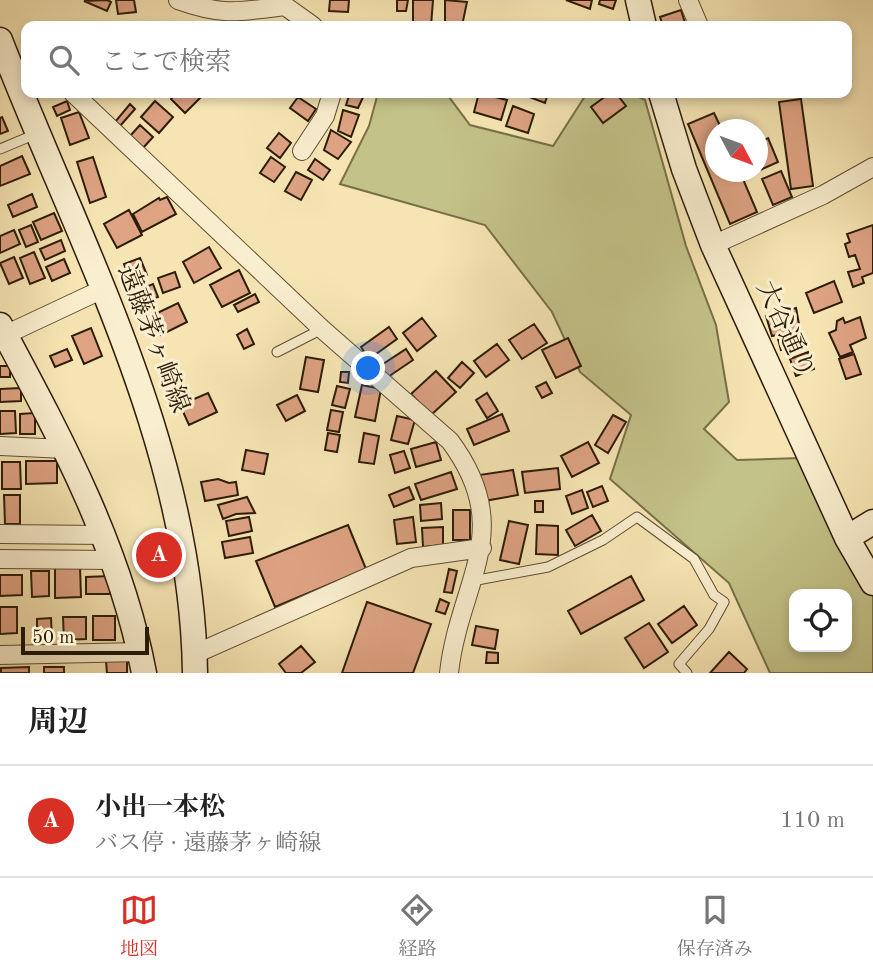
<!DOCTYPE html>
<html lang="ja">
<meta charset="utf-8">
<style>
:root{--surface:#fff;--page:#f6f6f6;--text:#222;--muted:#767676;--line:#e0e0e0;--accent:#d93025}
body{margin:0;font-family:"Old Standard TT","Noto Serif JP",serif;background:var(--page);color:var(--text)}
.controls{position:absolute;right:21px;bottom:21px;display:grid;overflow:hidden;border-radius:14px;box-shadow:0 4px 10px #0003}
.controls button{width:63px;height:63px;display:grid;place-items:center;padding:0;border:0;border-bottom:2px solid var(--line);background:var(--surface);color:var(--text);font:35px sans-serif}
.compass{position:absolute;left:705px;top:119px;width:63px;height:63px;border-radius:50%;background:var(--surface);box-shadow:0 4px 10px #0003;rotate:131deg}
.scale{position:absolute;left:21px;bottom:18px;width:128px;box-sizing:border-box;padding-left:7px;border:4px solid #2c1c08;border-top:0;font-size:19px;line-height:24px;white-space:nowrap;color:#2c1c08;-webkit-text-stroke:5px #f9eece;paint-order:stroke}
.you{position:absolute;left:369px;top:369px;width:24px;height:24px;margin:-18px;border:5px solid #fff;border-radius:50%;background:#1a73e8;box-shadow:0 0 0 10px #1a73e833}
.badge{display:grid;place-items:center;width:46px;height:46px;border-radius:50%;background:var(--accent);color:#fff;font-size:23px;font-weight:700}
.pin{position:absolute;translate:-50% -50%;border:4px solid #fff;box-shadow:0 2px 7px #0006}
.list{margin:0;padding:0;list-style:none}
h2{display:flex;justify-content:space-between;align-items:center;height:91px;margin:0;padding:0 28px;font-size:30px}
h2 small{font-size:23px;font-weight:400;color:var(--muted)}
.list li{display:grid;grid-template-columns:46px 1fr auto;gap:21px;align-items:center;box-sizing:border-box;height:112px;padding:0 28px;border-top:2px solid var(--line)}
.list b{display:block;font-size:26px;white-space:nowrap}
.list p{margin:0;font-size:23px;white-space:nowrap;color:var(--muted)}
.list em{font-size:23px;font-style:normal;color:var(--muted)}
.icon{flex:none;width:38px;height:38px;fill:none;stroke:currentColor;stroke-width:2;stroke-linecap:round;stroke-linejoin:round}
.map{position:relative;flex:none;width:873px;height:673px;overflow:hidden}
.search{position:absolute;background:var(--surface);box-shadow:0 4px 10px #0003;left:21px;right:21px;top:21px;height:77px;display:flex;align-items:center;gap:18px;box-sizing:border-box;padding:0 24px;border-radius:14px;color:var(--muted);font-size:26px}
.sheet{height:203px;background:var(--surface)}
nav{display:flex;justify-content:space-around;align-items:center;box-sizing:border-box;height:98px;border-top:2px solid var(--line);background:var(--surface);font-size:19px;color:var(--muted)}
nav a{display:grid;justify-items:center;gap:4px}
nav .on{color:var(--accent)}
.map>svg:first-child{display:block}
.green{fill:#c3c288;stroke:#786f48;stroke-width:2;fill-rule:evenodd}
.building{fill:#dea383;stroke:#2c1c08;stroke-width:2}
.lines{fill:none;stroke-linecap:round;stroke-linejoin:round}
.lane-casing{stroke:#5e4e33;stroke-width:11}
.street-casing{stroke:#5e4e33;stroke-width:20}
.secondary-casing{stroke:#2c1c08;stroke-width:27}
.lane{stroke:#f9eece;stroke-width:9}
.street{stroke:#f9eece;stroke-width:18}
.secondary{stroke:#f9eece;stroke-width:24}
.labels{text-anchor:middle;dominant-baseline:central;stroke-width:6;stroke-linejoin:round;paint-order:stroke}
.street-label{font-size:26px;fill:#2c1c08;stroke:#f9eece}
</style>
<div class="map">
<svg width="873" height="673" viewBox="0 0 873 673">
<rect width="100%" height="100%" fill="#f6e5b3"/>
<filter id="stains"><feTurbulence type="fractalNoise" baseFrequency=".00286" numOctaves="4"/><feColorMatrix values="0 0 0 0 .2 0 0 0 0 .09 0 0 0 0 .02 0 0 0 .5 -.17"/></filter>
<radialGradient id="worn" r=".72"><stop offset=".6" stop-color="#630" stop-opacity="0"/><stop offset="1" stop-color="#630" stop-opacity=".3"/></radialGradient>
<path class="green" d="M378,93H446L470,125L553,146L587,93H631L645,100L686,246L716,325L729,402L704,429L737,460L800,458L852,563L873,596V673H770L729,583L610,479L631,415L580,372L552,312L485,225L340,184L369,126ZM794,594H847V647H794Z"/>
<path class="building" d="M107,0L111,2L107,11L84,1Z
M116,0H134L136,12L118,14Z
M330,0H349L348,12L329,11Z
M397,0H408L406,11H397Z
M413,0H433L431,26H413Z
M445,0L467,2L462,26L445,25Z
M566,0H592L590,9Z
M600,0H616L613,9L599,4Z
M681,10L686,26H663L660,17Z
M177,93H205L185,113L171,99Z
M350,93H365L358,108L346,105Z
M479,93L507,100L501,120L474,112Z
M519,93H548L545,103Z
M610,93H616L626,106L603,123L591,107Z
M298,97L316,109L308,121L290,108Z
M801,99L813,186L791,189L779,102Z
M67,101L70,110L57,116L53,107Z
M155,101L173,117L159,133L141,117Z
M130,104L135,109L120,126L115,122Z
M513,106L534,114L528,133L506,126Z
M343,110L359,115L351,137L338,131Z
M79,112L89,138L70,145L61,118Z
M714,113L722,130H716V172H740L757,212L730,224L688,124Z
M2,117L8,131L0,134V118Z
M140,125L153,137L143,148L130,136Z
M331,130L351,142L338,159L324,150Z
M279,133L291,143L280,158L267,148Z
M768,138L778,162L758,171V143Z
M22,156L30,174L0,186V166Z
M93,157L106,197L90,203L77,162Z
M271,157L285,167L274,182L260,173Z
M315,159L330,170L323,180L308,170Z
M781,171L792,197L773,205L762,179Z
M296,172L312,180L301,200L285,191Z
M32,194L37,207L13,217L8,205Z
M167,197L176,214L142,232L133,214L159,198L160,200Z
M129,210L142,235L117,248L104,224Z
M54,213L62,231L41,240L33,222Z
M31,225L38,242L26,247L19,230Z
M873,225V273L862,277L864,283L853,287L848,272L860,269L855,255L849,257L845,244L850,242L847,234Z
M14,230L20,244L0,253V236Z
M61,240L65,251L45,260L40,249Z
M209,247L221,268L194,283L183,262Z
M34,252L45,278L30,284L20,258Z
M14,257L23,278L9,284L0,263Z
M140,258L147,275L131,281L124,264Z
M64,259L70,273L52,281L46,267Z
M239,270L250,293L222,307L210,285Z
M175,272L180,287L163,293L158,278Z
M834,281L842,302L814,313L806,293Z
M153,284L158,297L141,304L136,291Z
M255,294L259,302L238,312L234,305Z
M178,303L187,322L161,335L151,316Z
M796,308L801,335L797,336L799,345L781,350L777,335L772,336L766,316Z
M860,317L866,338L850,345L853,352L840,357L829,333L836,330L837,321L843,318L845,323Z
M422,318L436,336L417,351L403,333Z
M534,324L547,343L522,359L509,340Z
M389,327L397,339L369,359L361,347Z
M91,328L102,356L84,364L72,336Z
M247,329L254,344L244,349L237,335Z
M568,338L581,366L556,378L542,350Z
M497,344L509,360L486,377L474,361Z
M67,349L72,360L55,367L50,356Z
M406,349L413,360L388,377L380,366Z
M808,352L814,369L796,376L790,359Z
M854,354L861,374L846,379L839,359Z
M306,357L324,360L318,392L300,389Z
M462,362L474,373L460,388L448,378Z
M0,366H10V377H0Z
M436,371L456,392L431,415L411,394Z
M341,372H349L348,383L340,382Z
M546,382L552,393L542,398L536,387Z
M362,385L381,389L375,421L355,417Z
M337,386L350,389L345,408L332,405Z
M21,388V401L0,402V389Z
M208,393L217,412L189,425L180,405Z
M487,393L498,411L487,418L476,400Z
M297,395L305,411L286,421L277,405Z
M331,410L343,412L339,432L327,430Z
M0,411H15L16,433L0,434Z
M35,413V434H20V414Z
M502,414L509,431L474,445L467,429Z
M613,415L626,422L608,453L595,445Z
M397,416L415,420L408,444L391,440Z
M328,433L340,435L337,452L325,450Z
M364,433L379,436L374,464L359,462Z
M436,442L441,460L416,467L411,449Z
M588,442L599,463L572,477L561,456Z
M246,450L268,454L264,474L242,470Z
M404,451L410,468L395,473L390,455Z
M26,461H57V483L26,484Z
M2,462H20L21,489H2Z
M558,468L560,489L525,493L522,472Z
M513,470L518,495L484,501L479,475Z
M451,472L457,489L421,500L415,484Z
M218,479L229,483L236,482L238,495L205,501L201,482Z
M602,486L608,501L593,507L587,492Z
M409,487L414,499L394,507L389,495Z
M582,490L588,508L572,514L566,496Z
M4,495H20V524H5Z
M247,497L255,513L236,514L223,519L218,505Z
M535,501H543V512H535Z
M441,503L442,519L421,521L420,505Z
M453,510H470V540H453Z
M592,515L601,531L575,546L566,530Z
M249,517L252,531L229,536L226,521Z
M413,517L416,542L397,544L394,520Z
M509,521L528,525L519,564L500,560Z
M348,525L366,569L275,607L256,561Z
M537,525L558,526V555L536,554Z
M443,527V545L423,547L422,528Z
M250,537L253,553L225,558L222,542Z
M80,566L81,597L55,598V567Z
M449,569L457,571L452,593L444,592Z
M31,571H49V596L32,597Z
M0,575H22V595L0,596Z
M110,576V594H86V577Z
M631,576L644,600L581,634L568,611Z
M440,599L449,603L445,614L436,611Z
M367,602L431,624L413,673H342Z
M684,606L697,625L672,643L658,624Z
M0,607H17V633L0,634Z
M93,616H115V640H93Z
M63,617H86V639L64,640Z
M51,618L52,639L37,640V619Z
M649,623L668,652L644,668L625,638Z
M476,626L498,630L495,649L472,645Z
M301,646L315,662L301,673H286L279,664Z
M487,652L498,653V663H486Z
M729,652L747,669L744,673H710Z
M106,661H127V673H107Z
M29,667V673H1V668Z
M44,667H64V673H44Z"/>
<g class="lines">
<defs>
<path id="lane" d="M0,149L36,134
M277,352L322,329
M472,581L548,567L603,540L637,517L694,559L714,595L724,602L709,629L679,664L687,673"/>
<path id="street" d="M178,0C222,16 239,12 285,6L313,26
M688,0L699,26
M73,93L322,329L450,441C517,531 459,581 449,673
M302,151L325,116L332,93
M713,245L823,195L873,167
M5,335L103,289
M0,446L65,449
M0,534L105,535
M0,559L114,560
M195,654L411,558L482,548
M0,655L140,652"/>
<path id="secondary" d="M638,0L644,26
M0,40C80,247 192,446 195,673
M661,93L684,169L713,245L847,538L873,583
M0,325C60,437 120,547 144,673
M847,538L873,522"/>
</defs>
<use href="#lane" class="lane-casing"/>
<use href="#street" class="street-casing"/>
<use href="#secondary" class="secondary-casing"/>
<use href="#lane" class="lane"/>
<use href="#street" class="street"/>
<use href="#secondary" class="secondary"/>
</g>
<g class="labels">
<g class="street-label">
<text transform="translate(785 330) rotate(65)">大谷通り</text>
<text transform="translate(153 339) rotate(69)">遠藤茅ヶ崎線</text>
</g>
</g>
<rect width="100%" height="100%" filter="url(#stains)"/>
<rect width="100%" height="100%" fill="url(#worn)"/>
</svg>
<div class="controls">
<button><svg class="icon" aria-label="locate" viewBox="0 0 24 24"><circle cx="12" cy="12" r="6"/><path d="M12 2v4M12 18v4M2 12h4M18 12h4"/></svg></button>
</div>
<svg class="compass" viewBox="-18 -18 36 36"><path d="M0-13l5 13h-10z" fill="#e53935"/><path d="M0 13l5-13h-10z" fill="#767676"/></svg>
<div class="scale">50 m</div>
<div class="you"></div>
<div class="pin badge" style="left:159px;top:555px">A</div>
<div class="search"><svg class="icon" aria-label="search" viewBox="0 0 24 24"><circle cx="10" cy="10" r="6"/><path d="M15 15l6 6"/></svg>ここで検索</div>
</div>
<section class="sheet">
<h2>周辺<small></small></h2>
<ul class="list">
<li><span class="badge">A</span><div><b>小出一本松</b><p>バス停 · 遠藤茅ヶ崎線</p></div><em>110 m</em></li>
</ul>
</section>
<nav>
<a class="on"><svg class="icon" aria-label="map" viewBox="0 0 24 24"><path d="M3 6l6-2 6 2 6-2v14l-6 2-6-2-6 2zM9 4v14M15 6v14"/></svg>地図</a>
<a><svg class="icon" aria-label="directions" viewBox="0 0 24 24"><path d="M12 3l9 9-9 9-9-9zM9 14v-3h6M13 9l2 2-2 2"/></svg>経路</a>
<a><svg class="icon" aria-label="saved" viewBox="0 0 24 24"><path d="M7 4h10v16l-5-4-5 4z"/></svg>保存済み</a>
</nav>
